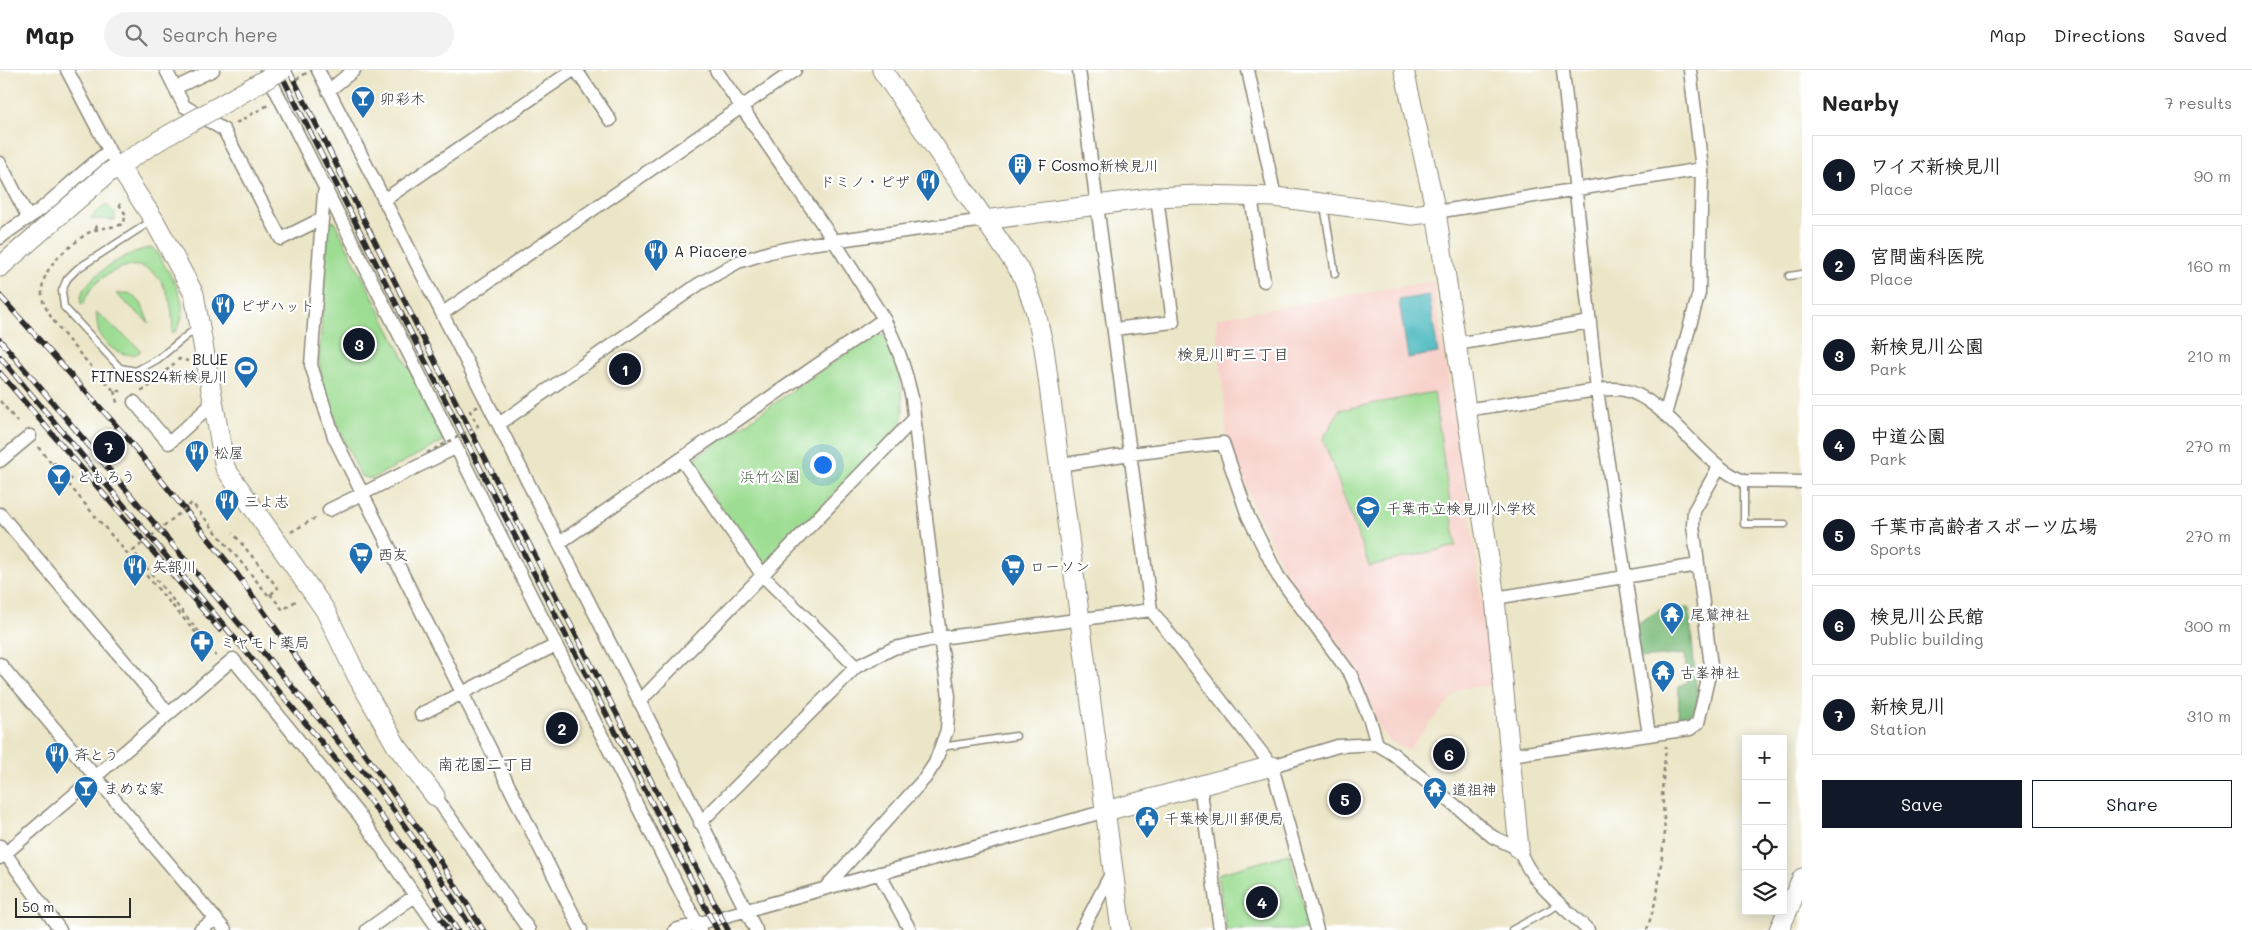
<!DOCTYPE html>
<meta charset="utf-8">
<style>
:root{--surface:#fff;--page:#f2f2f2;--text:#222;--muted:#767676;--line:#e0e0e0;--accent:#111827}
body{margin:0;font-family:Mali,"Klee One",sans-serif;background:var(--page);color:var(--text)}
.controls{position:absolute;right:15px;bottom:15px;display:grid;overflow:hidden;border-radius:0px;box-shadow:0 2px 12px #0003}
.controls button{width:45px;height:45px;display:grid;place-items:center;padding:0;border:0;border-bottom:1px solid var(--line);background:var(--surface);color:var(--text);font:25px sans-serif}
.scale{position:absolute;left:15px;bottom:12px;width:116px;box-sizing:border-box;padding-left:5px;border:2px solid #2b2b2b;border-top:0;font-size:14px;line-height:18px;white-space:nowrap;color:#2b2b2b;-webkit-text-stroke:4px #fff;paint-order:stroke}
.you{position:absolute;left:822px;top:394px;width:18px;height:18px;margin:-12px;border:4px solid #fff;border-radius:50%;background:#1a73e8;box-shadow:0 0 0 8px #1a73e833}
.badge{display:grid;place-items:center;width:32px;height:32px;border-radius:50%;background:var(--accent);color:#fff;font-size:16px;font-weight:700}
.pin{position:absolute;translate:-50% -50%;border:2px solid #fff;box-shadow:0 1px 5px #0006}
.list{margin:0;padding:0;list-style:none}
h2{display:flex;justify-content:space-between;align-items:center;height:65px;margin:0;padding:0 20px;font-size:21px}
h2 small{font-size:16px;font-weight:400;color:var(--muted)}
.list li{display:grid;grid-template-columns:32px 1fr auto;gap:15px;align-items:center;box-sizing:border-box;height:80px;margin:0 10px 10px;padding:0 10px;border:1px solid var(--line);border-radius:0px}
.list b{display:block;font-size:19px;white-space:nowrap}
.list p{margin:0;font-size:16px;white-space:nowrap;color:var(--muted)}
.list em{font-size:16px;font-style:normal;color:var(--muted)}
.actions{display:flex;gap:10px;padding:15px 20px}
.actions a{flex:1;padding:11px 0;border:1px solid var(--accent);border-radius:0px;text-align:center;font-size:18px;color:var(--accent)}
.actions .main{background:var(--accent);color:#fff}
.icon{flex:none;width:28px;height:28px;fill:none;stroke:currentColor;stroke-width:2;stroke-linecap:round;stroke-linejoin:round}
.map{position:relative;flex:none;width:1802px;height:860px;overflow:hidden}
header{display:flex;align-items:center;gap:30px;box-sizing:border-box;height:70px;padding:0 25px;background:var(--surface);border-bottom:1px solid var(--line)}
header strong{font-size:24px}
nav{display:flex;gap:28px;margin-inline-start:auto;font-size:18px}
.search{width:350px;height:45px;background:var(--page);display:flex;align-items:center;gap:12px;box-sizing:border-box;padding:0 18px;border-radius:28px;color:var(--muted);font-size:19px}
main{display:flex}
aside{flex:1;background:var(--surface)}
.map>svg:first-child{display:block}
.built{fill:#f7d0c9}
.green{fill:#9ddd93;stroke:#64845f}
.forest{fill:#7ebc7d;stroke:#547454}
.water{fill:#49b8be;stroke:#3a7274}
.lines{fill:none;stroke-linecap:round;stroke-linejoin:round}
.lane-casing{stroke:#8c887a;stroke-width:9}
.street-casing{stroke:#8c887a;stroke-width:15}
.secondary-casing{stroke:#8c887a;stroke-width:21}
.path{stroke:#8c887a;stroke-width:2.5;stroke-dasharray:4 4;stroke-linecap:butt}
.lane{stroke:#fff;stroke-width:6}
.street{stroke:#fff;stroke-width:12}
.secondary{stroke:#fff;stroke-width:19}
.rail-casing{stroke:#2b2b2b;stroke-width:5.5}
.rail{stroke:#fff;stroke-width:4;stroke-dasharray:11;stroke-linecap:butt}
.secondary-bridge-casing{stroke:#8c887a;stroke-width:21;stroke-linecap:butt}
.path-bridge{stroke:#8c887a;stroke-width:2.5;stroke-dasharray:4 4;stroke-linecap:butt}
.secondary-bridge{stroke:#fff;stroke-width:19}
.labels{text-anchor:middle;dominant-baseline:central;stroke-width:4.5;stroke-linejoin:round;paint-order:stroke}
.poi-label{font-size:15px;fill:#2b2b2b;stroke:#fff;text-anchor:start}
.park-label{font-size:15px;fill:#4d604a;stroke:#fff}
.neighbourhood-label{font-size:16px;fill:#2b2b2b;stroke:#fff}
</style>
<header>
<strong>Map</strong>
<div class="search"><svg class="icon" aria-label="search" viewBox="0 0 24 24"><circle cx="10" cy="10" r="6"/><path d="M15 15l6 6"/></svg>Search here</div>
<nav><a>Map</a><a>Directions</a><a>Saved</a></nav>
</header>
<main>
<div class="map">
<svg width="1802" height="860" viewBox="0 0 1802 860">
<rect width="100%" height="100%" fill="#fff"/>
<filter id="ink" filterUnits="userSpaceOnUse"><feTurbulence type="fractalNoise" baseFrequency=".02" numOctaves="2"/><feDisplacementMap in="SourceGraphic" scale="10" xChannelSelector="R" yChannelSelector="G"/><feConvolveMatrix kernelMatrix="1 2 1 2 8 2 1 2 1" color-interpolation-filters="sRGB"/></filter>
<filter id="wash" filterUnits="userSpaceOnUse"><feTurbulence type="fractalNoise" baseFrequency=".0096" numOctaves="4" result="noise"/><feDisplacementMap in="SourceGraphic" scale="20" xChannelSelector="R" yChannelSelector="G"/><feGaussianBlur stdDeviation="1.12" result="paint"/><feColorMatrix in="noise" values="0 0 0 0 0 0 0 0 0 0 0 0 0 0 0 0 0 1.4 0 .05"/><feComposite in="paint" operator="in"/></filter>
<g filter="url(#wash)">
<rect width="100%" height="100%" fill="#ece6c8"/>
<path class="built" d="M1433,211L1476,486L1493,615L1459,619L1408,680L1389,670L1381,660L1358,602L1285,502L1252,432L1227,366L1216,248Z"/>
<path class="green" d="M106,134L115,143V150L92,149L91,147Z
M334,151L443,365L442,372L371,409L361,406L346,375L324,320L319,291L328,153Z
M152,178L156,181C170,206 195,235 175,262L172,263C176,227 156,178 112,202C97,210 89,218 83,235L81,234C74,212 133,177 152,178Z
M129,223L141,233L149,253L116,224Z
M96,242L140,279V282C126,291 104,276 99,263C97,256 97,249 96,242Z
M875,264L886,266C896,296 906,322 902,353L767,493L759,491L692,397L694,389Z
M1434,322L1456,476L1369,496L1323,369L1340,340Z
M1289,784L1310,860H1226L1218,804Z"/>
<path class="forest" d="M1689,538L1698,637L1678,657L1679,616L1687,612L1685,584L1639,588L1635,555L1661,539Z"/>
<path class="water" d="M1429,225L1438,283L1408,288L1399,230Z"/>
</g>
<g filter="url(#ink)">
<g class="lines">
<defs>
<path id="lane" d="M1324,135L1335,204
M153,150L77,199L67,209L62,221L64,237L120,298L136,301L158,289L196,258
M1789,206L1802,204
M1744,411V454H1785
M941,677L1016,666
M1512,860L1560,834"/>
<path id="street" d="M67,0L112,86
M166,0L184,36L224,60L281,169L321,149
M318,0L756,860
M576,0L610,50
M716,0L834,171L884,249C897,274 906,301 912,328L940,568L949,626L947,660L935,693L925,708L826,817
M1079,0L1151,540L1272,696L1317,860
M1248,0L1275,127
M1563,0L1597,320L1649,665
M266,1L700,860
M175,18L213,0
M328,21L354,0
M0,93L28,147
M327,119L324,123L311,295L334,367L581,860
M1251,127L1264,211
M384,130L573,0
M1436,142L1702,99
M0,168C13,157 28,149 41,139C64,120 85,99 109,81
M443,243L795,0
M1114,259L1173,252L1157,127
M1456,274L1590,252
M134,332L169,373L213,333
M1465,340L1597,320C1606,319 1615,318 1624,320C1667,329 1701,395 1744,411L1802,412
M1665,345L1699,223L1702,99L1690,0
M499,354L699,214L738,192L770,182L810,174L985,150
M681,389L763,506L856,597
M0,391L30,366
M1059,395L1130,384L1223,373L1248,446L1278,506L1351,605L1370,650L1377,674
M329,440L455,378
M0,444L169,644
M559,473L884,249
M1495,528L1698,495
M0,594L225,860
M639,632L913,350
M421,644L556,575
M1511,685L1690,659L1698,653L1711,596L1693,455L1694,441L1719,397
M1272,696L1338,676L1377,674L1392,683L1493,767L1519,779C1530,812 1563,836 1588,860
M1200,715L1220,860
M435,726L529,860
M700,753L856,597L894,578L940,568L1151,540
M0,776L60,860
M0,788L233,589L359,745L439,860
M879,803L910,860
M200,860L216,849
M367,860L416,825
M675,860L1106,741
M1082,860L1113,800"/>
<path id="secondary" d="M882,0L1022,204L1035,239L1044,278L1121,860
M1404,0L1436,142L1495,528L1519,779
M118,95L154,150L194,224L225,398L325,540L357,606L396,675L435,726
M985,150L1157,127L1200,125L1275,127L1413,145L1436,142
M0,197L108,103L158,71
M1106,741L1272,696
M1779,860L1802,808"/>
</defs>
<use href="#lane" class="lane-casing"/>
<use href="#street" class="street-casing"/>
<use href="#secondary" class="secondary-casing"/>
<path class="path" d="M236,53L268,35
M119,134L126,145L123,154C113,158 101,157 90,162C82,166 74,174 66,180C52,191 41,207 42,225C42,247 98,303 114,321H125
M96,159L97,154
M141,320H145L179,289L188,291
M114,321L118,336
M0,331L20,355
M38,377L94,445L216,586
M52,394L57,393L72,410
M291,462L317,447
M270,524L283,540L297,530
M1647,860L1657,826L1665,762L1662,721L1666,676"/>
<use href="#lane" class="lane"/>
<use href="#street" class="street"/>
<use href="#secondary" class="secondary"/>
<defs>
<path id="rail" d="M279,0L419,279L717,860
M289,0L426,274L728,860
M0,226L123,363L237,504L432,778L483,860
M0,270L379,720L424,783L473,860
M0,287L368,728L414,791L457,860
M0,303L220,560
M435,839L448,860"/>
</defs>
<use href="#rail" class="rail-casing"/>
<use href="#rail" class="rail"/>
<defs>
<path id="secondary-bridge" d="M158,71L282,0"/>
</defs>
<use href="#secondary-bridge" class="secondary-bridge-casing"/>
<path class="path-bridge" d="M296,9L312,0
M427,383L478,356L470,341L482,334
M199,562L133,481L192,433L269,526L278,518L233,463"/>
<use href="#secondary-bridge" class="secondary-bridge"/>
</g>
</g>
<defs>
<symbol id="bar-pin" viewBox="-11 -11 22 30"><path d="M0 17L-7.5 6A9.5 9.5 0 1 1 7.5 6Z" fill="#1f6fb2" stroke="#fff"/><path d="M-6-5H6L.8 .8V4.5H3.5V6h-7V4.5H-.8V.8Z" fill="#fff"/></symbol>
<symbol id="building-pin" viewBox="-11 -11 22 30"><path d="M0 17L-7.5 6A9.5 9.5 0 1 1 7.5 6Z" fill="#1f6fb2" stroke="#fff"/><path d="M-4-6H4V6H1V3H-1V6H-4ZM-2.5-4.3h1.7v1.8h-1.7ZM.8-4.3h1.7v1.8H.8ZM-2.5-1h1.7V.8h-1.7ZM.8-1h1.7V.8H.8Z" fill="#fff"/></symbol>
<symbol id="restaurant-pin" viewBox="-11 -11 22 30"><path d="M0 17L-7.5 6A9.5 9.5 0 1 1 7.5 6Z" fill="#1f6fb2" stroke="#fff"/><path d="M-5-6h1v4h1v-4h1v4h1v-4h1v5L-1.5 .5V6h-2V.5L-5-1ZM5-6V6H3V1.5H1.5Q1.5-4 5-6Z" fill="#fff"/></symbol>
<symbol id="stadium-pin" viewBox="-11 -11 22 30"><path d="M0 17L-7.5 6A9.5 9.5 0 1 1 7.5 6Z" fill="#1f6fb2" stroke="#fff"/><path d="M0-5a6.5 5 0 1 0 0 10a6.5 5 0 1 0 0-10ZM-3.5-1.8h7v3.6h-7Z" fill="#fff"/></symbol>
<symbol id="school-pin" viewBox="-11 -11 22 30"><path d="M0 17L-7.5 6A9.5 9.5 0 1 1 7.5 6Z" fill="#1f6fb2" stroke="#fff"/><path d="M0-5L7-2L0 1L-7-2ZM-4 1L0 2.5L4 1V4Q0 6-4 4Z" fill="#fff"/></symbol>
<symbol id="supermarket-pin" viewBox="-11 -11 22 30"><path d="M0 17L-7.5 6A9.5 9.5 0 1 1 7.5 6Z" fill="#1f6fb2" stroke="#fff"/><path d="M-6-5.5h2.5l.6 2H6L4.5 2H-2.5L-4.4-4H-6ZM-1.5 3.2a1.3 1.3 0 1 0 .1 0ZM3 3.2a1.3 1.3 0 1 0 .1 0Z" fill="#fff"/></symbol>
<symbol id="temple-pin" viewBox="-11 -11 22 30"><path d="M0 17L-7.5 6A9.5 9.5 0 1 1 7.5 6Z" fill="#1f6fb2" stroke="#fff"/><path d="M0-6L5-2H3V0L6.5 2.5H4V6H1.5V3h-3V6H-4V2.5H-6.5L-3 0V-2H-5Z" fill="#fff"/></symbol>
<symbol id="pharmacy-pin" viewBox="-11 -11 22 30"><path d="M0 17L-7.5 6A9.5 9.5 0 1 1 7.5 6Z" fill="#1f6fb2" stroke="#fff"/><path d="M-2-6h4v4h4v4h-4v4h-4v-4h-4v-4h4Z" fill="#fff"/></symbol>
<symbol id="civic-pin" viewBox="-11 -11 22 30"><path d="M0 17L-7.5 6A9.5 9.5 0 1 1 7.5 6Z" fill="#1f6fb2" stroke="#fff"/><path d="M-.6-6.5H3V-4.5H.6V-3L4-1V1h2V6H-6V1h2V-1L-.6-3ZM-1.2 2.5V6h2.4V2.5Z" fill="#fff"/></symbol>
</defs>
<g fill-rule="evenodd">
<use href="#bar-pin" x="349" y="14" width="28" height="38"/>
<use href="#building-pin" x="1006" y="81" width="28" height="38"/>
<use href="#restaurant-pin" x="914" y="97" width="28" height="38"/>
<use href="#restaurant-pin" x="642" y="167" width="28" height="38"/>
<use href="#restaurant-pin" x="209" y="221" width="28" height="38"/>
<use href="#stadium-pin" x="232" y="284" width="28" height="38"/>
<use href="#restaurant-pin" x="183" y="368" width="28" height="38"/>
<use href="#bar-pin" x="45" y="392" width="28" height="38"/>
<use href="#restaurant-pin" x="213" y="417" width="28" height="38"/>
<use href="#school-pin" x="1354" y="424" width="28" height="38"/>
<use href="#supermarket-pin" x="347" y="470" width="28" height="38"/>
<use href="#restaurant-pin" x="121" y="482" width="28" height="38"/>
<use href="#supermarket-pin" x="999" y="482" width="28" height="38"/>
<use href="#temple-pin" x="1658" y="530" width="28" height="38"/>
<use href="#pharmacy-pin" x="188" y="558" width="28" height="38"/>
<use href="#temple-pin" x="1649" y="588" width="28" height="38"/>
<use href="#restaurant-pin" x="43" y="670" width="28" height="38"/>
<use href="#bar-pin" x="72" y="704" width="28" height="38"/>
<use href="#temple-pin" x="1421" y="705" width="28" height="38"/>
<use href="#civic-pin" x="1133" y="734" width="28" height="38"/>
</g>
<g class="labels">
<g class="poi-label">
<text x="380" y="28">卯彩木</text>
<text x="1038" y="95">F Cosmo新検見川</text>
<text x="910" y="111" text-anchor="end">ドミノ・ピザ</text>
<text x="674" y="181">A Piacere</text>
<text x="240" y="235">ピザハット</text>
<text x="228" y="289" text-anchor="end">BLUE<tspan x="228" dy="17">FITNESS24新検見川</tspan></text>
<text x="214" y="382">松屋</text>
<text x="76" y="406">ともろう</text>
<text x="244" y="431">三よ志</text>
<text x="1386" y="438">千葉市立検見川小学校</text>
<text x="378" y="484">西友</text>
<text x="152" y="496">矢部川</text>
<text x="1030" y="496">ローソン</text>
<text x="1690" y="544">尾鷲神社</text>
<text x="220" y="572">ミヤモト薬局</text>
<text x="1680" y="602">古峯神社</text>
<text x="74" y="684">斉とう</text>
<text x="104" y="718">まめな家</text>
<text x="1452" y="719">道祖神</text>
<text x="1164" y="748">千葉検見川郵便局</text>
</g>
<g class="park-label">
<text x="770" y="406">浜竹公園</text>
</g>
<g class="neighbourhood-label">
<text x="1233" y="283">検見川町三丁目</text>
<text x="486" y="693">南花園二丁目</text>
</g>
</g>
</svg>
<div class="controls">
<button>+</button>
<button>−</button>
<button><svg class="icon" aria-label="locate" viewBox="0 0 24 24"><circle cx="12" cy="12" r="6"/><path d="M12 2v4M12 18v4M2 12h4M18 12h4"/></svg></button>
<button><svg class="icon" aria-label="layers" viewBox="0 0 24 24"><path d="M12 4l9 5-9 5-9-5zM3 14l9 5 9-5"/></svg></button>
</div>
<div class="scale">50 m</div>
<div class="you"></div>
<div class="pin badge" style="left:625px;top:299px">1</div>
<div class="pin badge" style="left:562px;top:658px">2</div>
<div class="pin badge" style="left:359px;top:274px">3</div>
<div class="pin badge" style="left:1262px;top:832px">4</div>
<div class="pin badge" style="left:1345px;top:729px">5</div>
<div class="pin badge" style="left:1449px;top:684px">6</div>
<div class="pin badge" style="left:109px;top:377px">7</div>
</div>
<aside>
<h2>Nearby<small>7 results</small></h2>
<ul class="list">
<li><span class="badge">1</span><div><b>ワイズ新検見川</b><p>Place</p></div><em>90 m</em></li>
<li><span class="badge">2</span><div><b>宮間歯科医院</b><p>Place</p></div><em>160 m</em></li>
<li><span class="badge">3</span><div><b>新検見川公園</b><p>Park</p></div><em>210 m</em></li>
<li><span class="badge">4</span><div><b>中道公園</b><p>Park</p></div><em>270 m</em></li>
<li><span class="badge">5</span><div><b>千葉市高齢者スポーツ広場</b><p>Sports</p></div><em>270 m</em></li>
<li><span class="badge">6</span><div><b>検見川公民館</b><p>Public building</p></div><em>300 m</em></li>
<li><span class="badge">7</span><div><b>新検見川</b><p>Station</p></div><em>310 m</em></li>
</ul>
<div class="actions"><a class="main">Save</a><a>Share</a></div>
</aside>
</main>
